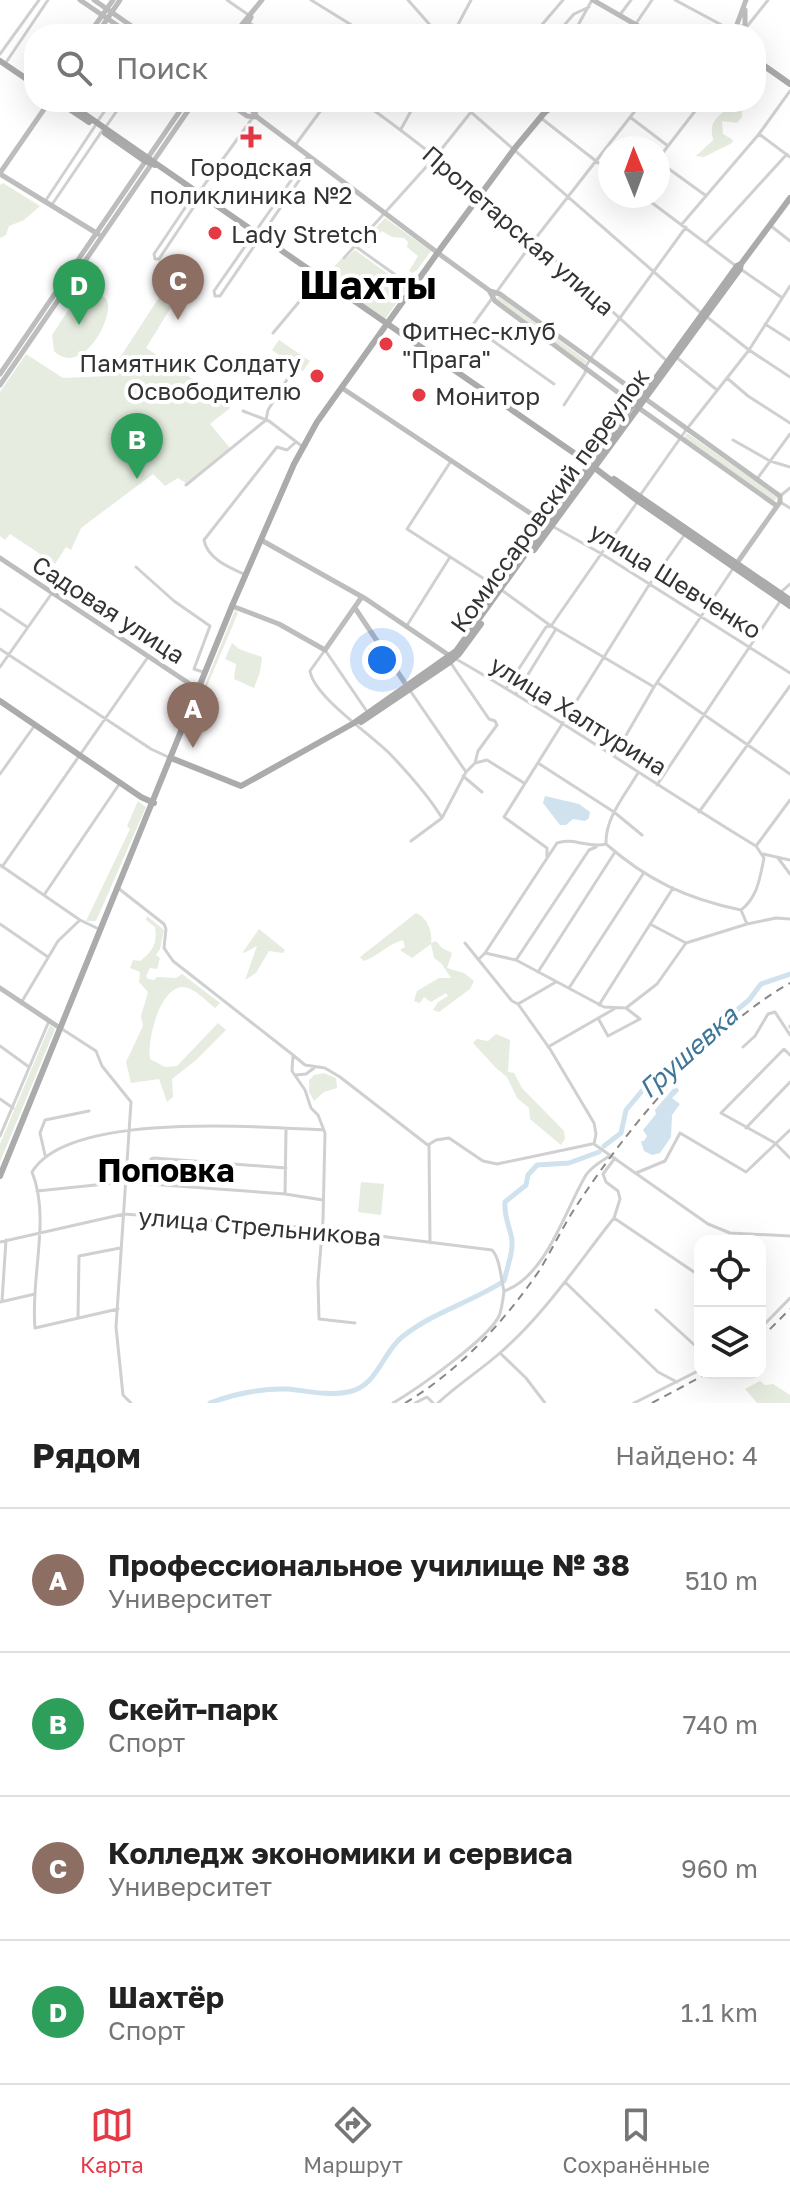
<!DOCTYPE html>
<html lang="ru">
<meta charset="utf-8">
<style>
:root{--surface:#fff;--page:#f2f2f2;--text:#222;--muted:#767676;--line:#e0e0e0;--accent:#e63946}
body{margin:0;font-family:"Golos Text",sans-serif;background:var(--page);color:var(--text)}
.controls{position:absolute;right:24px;bottom:24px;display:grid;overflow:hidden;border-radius:16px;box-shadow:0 8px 32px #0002}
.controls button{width:72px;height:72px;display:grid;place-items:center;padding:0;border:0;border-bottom:2px solid var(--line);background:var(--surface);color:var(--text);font:40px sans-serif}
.compass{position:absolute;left:598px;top:136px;width:72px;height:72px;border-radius:50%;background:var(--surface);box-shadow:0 8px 32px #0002;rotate:359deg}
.you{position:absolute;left:382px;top:660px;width:28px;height:28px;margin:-20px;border:6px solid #fff;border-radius:50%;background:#1a73e8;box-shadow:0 0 0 12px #1a73e833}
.badge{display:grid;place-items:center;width:52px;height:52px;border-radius:50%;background:var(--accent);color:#fff;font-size:26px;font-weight:700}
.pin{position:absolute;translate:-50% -66px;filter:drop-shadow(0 2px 4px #0008)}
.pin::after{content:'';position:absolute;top:42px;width:28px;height:24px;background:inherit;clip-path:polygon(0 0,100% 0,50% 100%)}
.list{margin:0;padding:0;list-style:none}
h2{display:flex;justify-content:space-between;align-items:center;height:104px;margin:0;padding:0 32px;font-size:34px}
h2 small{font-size:26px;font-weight:400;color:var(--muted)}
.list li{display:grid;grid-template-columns:52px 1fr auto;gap:24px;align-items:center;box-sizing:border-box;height:144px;padding:0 32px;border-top:2px solid var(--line)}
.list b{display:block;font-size:30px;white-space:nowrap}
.list p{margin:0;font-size:26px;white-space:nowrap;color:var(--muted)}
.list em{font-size:26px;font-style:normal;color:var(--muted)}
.icon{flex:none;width:44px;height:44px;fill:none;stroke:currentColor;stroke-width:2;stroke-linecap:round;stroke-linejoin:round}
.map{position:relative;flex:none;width:790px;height:1403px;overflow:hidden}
.search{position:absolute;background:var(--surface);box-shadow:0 8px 32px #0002;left:24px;right:24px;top:24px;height:88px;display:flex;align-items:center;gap:20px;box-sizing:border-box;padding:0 28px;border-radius:32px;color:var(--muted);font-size:30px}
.sheet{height:680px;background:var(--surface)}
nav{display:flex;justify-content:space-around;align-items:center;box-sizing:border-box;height:112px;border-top:2px solid var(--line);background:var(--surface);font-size:22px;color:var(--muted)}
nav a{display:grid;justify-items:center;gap:4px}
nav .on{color:var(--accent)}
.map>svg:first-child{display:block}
.green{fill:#e6ecdf}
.water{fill:#cfe2ee}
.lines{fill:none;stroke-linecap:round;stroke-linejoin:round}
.river{stroke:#cfe2ee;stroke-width:5}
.street{stroke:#d0d0d0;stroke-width:3}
.secondary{stroke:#bdbdbd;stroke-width:5}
.primary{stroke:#ababab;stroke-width:6}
.rail{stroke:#888;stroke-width:2;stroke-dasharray:8 6;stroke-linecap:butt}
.poi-dot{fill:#e63946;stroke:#fff;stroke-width:3}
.labels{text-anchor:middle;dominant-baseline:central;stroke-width:8;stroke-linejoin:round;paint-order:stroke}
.poi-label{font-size:24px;fill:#333;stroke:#fff;text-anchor:start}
.street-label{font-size:24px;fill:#333;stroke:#fff}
.water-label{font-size:26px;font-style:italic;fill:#3f7597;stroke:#fff}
.district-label{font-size:32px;font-weight:bold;fill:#000;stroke:#fff}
.town-label{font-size:40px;font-weight:bold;fill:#000;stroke:#fff}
</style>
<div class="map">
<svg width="790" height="1403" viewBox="0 0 790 1403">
<rect width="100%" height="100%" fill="#fff"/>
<path class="green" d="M730,102H736L742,110V117L737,123L722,121L723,134L733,140L732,143L704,157L696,156L713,140C713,136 711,132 712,128C714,115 727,113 730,102Z
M3,183L40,206L24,220L9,226L6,235L0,238V185Z
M385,218L431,251L417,270L412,273L409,271L418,256L407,247L408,242L404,238L392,237L382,231L369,248L361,243Z
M355,250L406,287V290L385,319L325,277L342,258L345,259Z
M83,288C91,292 100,292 106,299C117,314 82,379 54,351L52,335Z
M160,296L173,304L146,348L229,403L230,408L210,424L230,448L186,483L178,478L165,486L153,474L81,528L71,550L66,547L55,564L10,534L5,540L0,536V392L26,354L63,378L108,376Z
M499,296L587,361L584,365L496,300Z
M279,340L310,361L303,371L272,350Z
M687,433L778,497L774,501L684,438Z
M235,610L238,613L188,731L187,729Z
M232,643L239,649L262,657L260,672L254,688L234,679L236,664L225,659Z
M138,801L146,807L96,921H86L130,829L127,826Z
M416,913C427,917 433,932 431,943L436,941L442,948L452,953L447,968L464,973L474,981L470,989L439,1012L433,1010L438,1002L448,996L446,993L431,1002L424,997L420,1003L414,1001L417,991L439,978H451L441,963L434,958L431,944L412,958L400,950L405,947L403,940C388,944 378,956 364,961L360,957Z
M147,916L164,930L160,949L156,955L160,958L157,969L150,968L146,976L148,979L154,980L157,977L176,978L182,974L220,1003L215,1008C206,1001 194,987 182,987C159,989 147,1041 150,1059L165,1067L177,1066L218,1023L226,1030L196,1060L172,1079L173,1097L167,1102L159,1079L131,1083L126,1062L143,1026L141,1016L148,992L139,982L140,972L130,968L133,960L140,961C152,952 158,943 155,927L146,920Z
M259,929L285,950L283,953L269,951L256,973L245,980L257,946L244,953L243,952Z
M50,1025L55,1029L0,1162V1144Z
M496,1034L510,1040L508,1072L514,1073L522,1088L564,1131L565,1139L561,1145L530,1119L529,1108L517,1098L507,1077L496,1068L473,1043L477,1039L488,1041Z
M324,1073L336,1078L337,1088L324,1092L314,1101L309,1092V1080L314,1075Z
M361,1182L384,1184L381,1215L358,1212Z
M760,1381L765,1385L773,1384L790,1395V1403H757L745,1389Z"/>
<path class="water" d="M545,796L579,804L590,812L589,818L585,821L573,819L566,825H560L543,803Z
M676,1085L679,1091L672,1098L680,1104L672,1115L671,1137L660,1153L652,1155L644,1151L641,1141H644L647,1136L643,1130L656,1114L655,1110Z"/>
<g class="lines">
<path class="river" d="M604,1146L621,1133L626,1110L647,1085L670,1074L701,1040L749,1000L761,984L790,974
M210,1403C233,1394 263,1388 288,1389C308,1391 328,1396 348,1392C377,1387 382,1353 402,1337C433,1312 472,1302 504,1281C507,1267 515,1249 511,1235C508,1222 504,1216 505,1202L526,1185L528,1175L537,1165L569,1163L599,1152"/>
<path class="street" d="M227,0L250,16
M311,0L366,34
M408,0L438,34
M675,0L731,30
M619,16L631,0
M250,23L265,34
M745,29L768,0
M559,31L574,14L589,7
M453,34L471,0
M534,34L563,0
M579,34L577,27L592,0
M625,34L635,25L652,0
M0,54L39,0
M7,61L48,0
M362,102C473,180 567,271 667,361
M472,113L701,313
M630,117L668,146
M541,118L610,172
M97,122L111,102
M105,128L123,102
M401,129L416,102
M759,134L790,157
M296,144L327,102
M308,156L214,291L215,296H220L313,160
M658,159L702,102
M658,161L705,195
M202,188L201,196L159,259H155L154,254L195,193L202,188L264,102
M643,196L736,266
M46,200L95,126
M51,206L102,131
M682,224L759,134L790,91
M771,226L790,241
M707,242L787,154
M355,246L411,286
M344,258L436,156L479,102
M742,270L781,297
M707,317L749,350L790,377
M765,324L790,340
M273,333L319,278
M676,357L717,390
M727,378L748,396L790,423
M554,384L472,326L535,239L642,102
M564,405L585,373L586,366L593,355L686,227
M243,411L269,421L303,447
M733,440L770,461L790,467
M451,461L407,529L503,591L551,626L654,687
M757,479L790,434
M186,485L266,420L268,410L288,378
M641,494L686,430L749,350L790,286
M780,496L790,488
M780,502L790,508
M552,526L602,554L790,673
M136,567L174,601L210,626L194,669L206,673
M244,574C228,567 207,558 204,540L277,447L287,450L296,442
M781,592L790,584
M0,609L27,627
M406,627L450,557
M0,649L151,749L168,757
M456,659C558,717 655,785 756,846L764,858C760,877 758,897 741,910C687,899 647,880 606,844
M0,667L52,593
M658,683L790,774
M507,687L546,627L551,626L638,501
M409,689L466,772
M516,694L556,629
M368,713L325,650L310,671C314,697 372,735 391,755C410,775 428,795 442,818
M614,756L654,687L734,567
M475,763L487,760L524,783
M538,763L614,812L642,835
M0,774L35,725
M463,776L482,792
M657,785L781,600
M699,812L790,686
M411,841L442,818L466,772L475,763L478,751L497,725L495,721L489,719L450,662
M606,844C605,818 625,795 638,773
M756,846L790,800
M763,854L790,860
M547,857V848L504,817L649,585L685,534
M778,858L790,874
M0,865L80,920L101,930
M2,867L148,657
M118,888L164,924L166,929L164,948L173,961L293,1055L292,1071L305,1090L311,1108L318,1115L325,1133L323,1220L318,1282L319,1319L355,1323
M44,895L120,783
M741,910L747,924
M0,924L48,957
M650,924L686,943
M465,943L512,1001L518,1004L550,1049L594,1123L596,1134L594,1144L708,1224L730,1233L790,1236
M485,953L516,960L604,1007L626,1008L657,984L686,943L747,924L776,918L790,919
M479,959L485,953L557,843C574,837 589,849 606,844
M516,960L589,850L596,847
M538,972L615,852
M569,988L643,874
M21,1003L58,941L80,920
M518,1004L556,982
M599,1005L673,888
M598,1018L608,1036L640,1019L626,1008
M790,1026V1027
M62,1029L96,1051L102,1066L131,1102L116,1327L123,1395L131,1403
M0,1046L29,1067
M548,1047L614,1009
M743,1047L755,1036L768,1014L775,1012L790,1035
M293,1055L305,1065L325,1068L340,1077L429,1146L430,1243
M790,1055L784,1049L721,1113L775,1143L790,1158
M296,1075L306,1074L314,1068
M0,1099L13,1108
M746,1128L790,1082
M0,1136L49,1021
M428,1145L436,1140L449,1138L483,1161L497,1164L592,1144
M45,1155L40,1133L45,1120L89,1111
M286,1168L154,1158L151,1159L149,1184L285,1194L323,1200
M128,1170H149
M636,1173L665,1161L680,1133L746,1172L790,1130
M37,1191L125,1182
M285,1194L286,1130
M614,1218L700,1276
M0,1242L124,1214L323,1229L492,1250C500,1258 501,1279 504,1291
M565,1282L658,1372L677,1382
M2,1301L6,1240
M0,1302L35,1294
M118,1309L35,1328C30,1278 51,1219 32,1172C68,1111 260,1127 324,1130
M656,1310L700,1350
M760,1317L767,1322
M78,1318L79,1256L120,1248
M760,1329L790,1298
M500,1353L526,1378L545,1403
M393,1403C417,1389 488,1339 499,1316C502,1309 503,1299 504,1291C546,1277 565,1210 586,1175C592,1166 602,1161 611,1155
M415,1403L427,1397L433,1403
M438,1403C458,1384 481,1370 501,1352C545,1314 578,1263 614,1218L620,1199L618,1191L606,1182L603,1174L615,1158
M634,1403L700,1370"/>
<path class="secondary" d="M80,0L130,34
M94,0L143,34
M593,0L652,34
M745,10V29
M736,27L746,0
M89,34L113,0
M97,34L120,0
M234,34L262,0
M242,34L251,17
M227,102L247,116L257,117
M240,102L252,110L257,117L442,256L490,291L500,294L780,496V502L737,563
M0,173L49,102
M0,174L98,234
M490,292L495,301L643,411L777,506
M0,374L186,102
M0,385L194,102
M342,388L548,525
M261,540L366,599L450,656
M0,558L199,690
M232,606L279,624L325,650L361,598
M355,608L407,686
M0,988L60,1028"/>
<path class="primary" d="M729,34C734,25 744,25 748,34
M756,60L790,84
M0,61L34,84
M59,102L89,122
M67,102L587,462L638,501L790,606
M105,133L145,161L155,165
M614,479L790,600
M534,550L740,269L741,264
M0,701L141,797L154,803
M361,722L450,662L459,654L481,624
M171,758L241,786L354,723L456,651L631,407L645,393L737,266L741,264L790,198
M0,1176L232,606L294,464L317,422L441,248L515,148L545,112L558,102"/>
<path class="rail" d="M760,1339L790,1309
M405,1403C459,1371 504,1322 539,1271C553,1248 564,1224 579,1202C629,1126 710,1028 790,983
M652,1403L708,1373"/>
</g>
<g class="poi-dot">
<path d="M247 125h8v8h8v8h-8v8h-8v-8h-8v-8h8z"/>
<circle cx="215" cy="233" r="8"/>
<circle cx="386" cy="344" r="8"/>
<circle cx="317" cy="376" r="8"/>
<circle cx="419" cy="395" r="8"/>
</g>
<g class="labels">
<g class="poi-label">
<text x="251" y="166" text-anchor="middle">Городская<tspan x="251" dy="28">поликлиника №2</tspan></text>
<text x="231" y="233">Lady Stretch</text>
<text x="402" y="330">Фитнес-клуб<tspan x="402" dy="28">"Прага"</tspan></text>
<text x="301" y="362" text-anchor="end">Памятник Солдату<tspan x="301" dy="28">Освободителю</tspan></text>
<text x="435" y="395">Монитор</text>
</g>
<g class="street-label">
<text transform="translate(519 230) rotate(41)">Пролетарская улица</text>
<text transform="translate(549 500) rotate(-54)">Комиссаровский переулок</text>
<text transform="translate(676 580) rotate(32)">улица Шевченко</text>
<text transform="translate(109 609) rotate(33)">Садовая улица</text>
<text transform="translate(579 715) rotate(32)">улица Халтурина</text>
<text transform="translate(260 1226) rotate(5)">улица Стрельникова</text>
</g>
<g class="water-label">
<text transform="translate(688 1052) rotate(-42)">Грушевка</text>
</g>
<g class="district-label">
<text x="166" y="1170">Поповка</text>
</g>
<g class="town-label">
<text x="368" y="284">Шахты</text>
</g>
</g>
</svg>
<div class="controls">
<button><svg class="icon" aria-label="locate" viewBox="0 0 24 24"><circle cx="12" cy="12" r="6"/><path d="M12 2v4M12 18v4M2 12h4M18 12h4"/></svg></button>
<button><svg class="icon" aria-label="layers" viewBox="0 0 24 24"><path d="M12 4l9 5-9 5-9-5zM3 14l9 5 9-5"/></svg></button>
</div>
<svg class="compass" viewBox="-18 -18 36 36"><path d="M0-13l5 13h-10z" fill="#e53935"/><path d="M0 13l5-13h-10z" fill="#767676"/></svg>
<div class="you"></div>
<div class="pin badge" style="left:193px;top:748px;background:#8d6e63">A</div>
<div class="pin badge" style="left:137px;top:479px;background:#2e9e5b">B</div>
<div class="pin badge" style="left:178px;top:320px;background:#8d6e63">C</div>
<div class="pin badge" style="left:79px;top:325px;background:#2e9e5b">D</div>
<div class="search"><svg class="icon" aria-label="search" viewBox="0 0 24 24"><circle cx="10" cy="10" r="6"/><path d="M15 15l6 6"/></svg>Поиск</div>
</div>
<section class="sheet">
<h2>Рядом<small>Найдено: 4</small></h2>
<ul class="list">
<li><span class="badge" style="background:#8d6e63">A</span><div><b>Профессиональное училище № 38</b><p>Университет</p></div><em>510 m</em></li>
<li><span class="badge" style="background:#2e9e5b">B</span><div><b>Скейт-парк</b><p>Спорт</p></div><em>740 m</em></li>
<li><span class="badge" style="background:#8d6e63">C</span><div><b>Колледж экономики и сервиса</b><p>Университет</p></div><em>960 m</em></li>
<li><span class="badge" style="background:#2e9e5b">D</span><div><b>Шахтёр</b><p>Спорт</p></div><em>1.1 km</em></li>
</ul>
</section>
<nav>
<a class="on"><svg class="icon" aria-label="map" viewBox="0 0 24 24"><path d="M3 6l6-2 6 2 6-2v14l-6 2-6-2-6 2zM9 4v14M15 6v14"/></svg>Карта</a>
<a><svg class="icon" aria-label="directions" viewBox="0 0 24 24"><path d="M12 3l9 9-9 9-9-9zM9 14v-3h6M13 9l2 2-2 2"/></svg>Маршрут</a>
<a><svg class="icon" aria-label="saved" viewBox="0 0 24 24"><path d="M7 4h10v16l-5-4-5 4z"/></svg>Сохранённые</a>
</nav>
